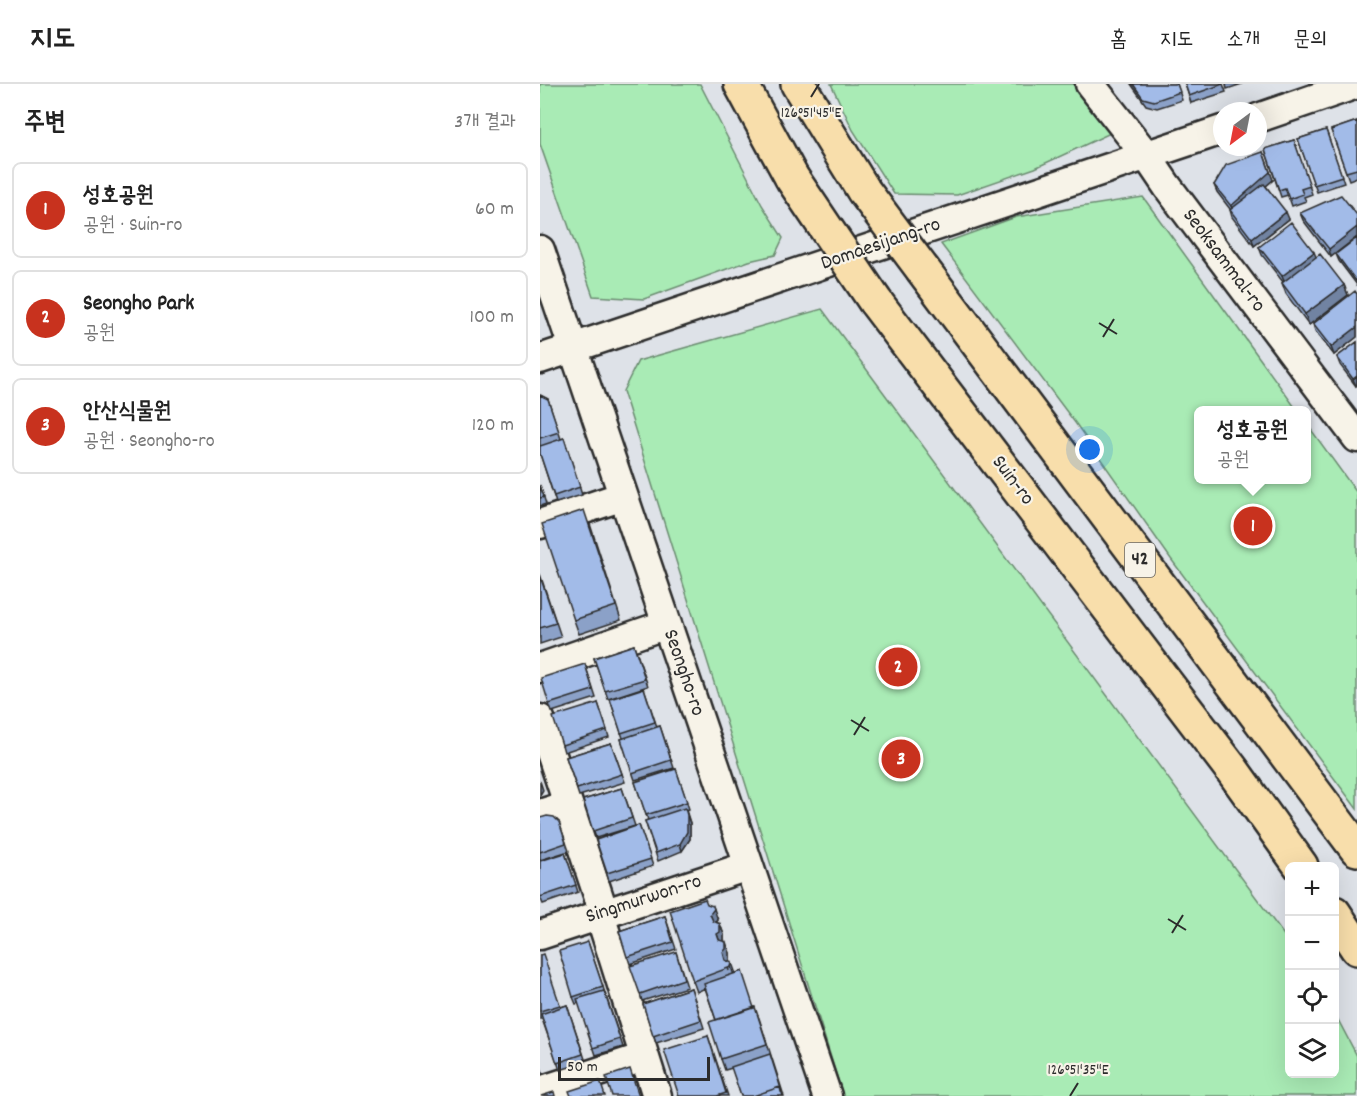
<!DOCTYPE html>
<html lang="ko">
<meta charset="utf-8">
<style>
:root{--surface:#fff;--page:#f6f6f6;--text:#222;--muted:#767676;--line:#e0e0e0;--accent:#c8321e}
body{margin:0;font-family:Dekko,"Poor Story",sans-serif;background:var(--page);color:var(--text)}
.controls{position:absolute;right:18px;bottom:18px;display:grid;overflow:hidden;border-radius:9px;box-shadow:0 6px 24px #0002}
.controls button{width:54px;height:54px;display:grid;place-items:center;padding:0;border:0;border-bottom:2px solid var(--line);background:var(--surface);color:var(--text);font:30px sans-serif}
.compass{position:absolute;left:673px;top:18px;width:54px;height:54px;border-radius:50%;background:var(--surface);box-shadow:0 6px 24px #0002;rotate:212deg}
.scale{position:absolute;left:18px;bottom:15px;width:152px;box-sizing:border-box;padding-left:6px;border:3px solid #2b2b2b;border-top:0;font-size:16px;line-height:21px;white-space:nowrap;color:#2b2b2b;-webkit-text-stroke:4px #f7f3e8;paint-order:stroke}
.you{position:absolute;left:550px;top:366px;width:21px;height:21px;margin:-15px;border:4px solid #fff;border-radius:50%;background:#1a73e8;box-shadow:0 0 0 9px #1a73e833}
.badge{display:grid;place-items:center;width:39px;height:39px;border-radius:50%;background:var(--accent);color:#fff;font-size:20px;font-weight:700}
.pin{position:absolute;translate:-50% -50%;border:3px solid #fff;box-shadow:0 2px 6px #0006}
.popup{position:absolute;left:654px;top:322px;width:117px;height:78px;box-sizing:border-box;display:grid;place-content:center;border-radius:9px;background:var(--surface);filter:drop-shadow(0 2px 4px #0005);font-size:20px;white-space:nowrap;color:var(--muted)}
.popup b{font-size:22px;color:var(--text)}
.popup::after{content:'';position:absolute;left:50%;top:100%;margin-left:-12px;border:12px solid transparent;border-top-color:var(--surface)}
.list{margin:0;padding:0;list-style:none}
h2{display:flex;justify-content:space-between;align-items:center;height:78px;margin:0;padding:0 24px;font-size:26px}
h2 small{font-size:20px;font-weight:400;color:var(--muted)}
.list li{display:grid;grid-template-columns:39px 1fr auto;gap:18px;align-items:center;box-sizing:border-box;height:96px;margin:0 12px 12px;padding:0 12px;border:2px solid var(--line);border-radius:9px}
.list b{display:block;font-size:22px;white-space:nowrap}
.list p{margin:0;font-size:20px;white-space:nowrap;color:var(--muted)}
.list em{font-size:20px;font-style:normal;color:var(--muted)}
.icon{flex:none;width:33px;height:33px;fill:none;stroke:currentColor;stroke-width:2;stroke-linecap:round;stroke-linejoin:round}
.map{position:relative;flex:none;width:817px;height:1012px;overflow:hidden}
header{display:flex;align-items:center;gap:36px;box-sizing:border-box;height:84px;padding:0 30px;background:var(--surface);border-bottom:2px solid var(--line)}
header strong{font-size:28px}
nav{display:flex;gap:33px;margin-inline-start:auto;font-size:21px}
main{display:flex}
aside{flex:1;background:var(--surface)}
.map>svg:first-child{display:block}
.green{fill:#a9ebb5;stroke:#6a8b70;stroke-width:1.5}
.lines{fill:none;stroke-linecap:round;stroke-linejoin:round}
.minor-casing{stroke:#2b2b2b;stroke-width:33}
.highway-casing{stroke:#2b2b2b;stroke-width:38}
.minor{stroke:#f7f3e8;stroke-width:28}
.highway{stroke:#f8deab;stroke-width:33}
.highway-bridge-casing{stroke:#2b2b2b;stroke-width:38;stroke-linecap:butt}
.highway-bridge{stroke:#f8deab;stroke-width:33}
.wall{fill:#8ba1c8;stroke:#2b2b2b;stroke-width:1.5}
.shaded-wall{fill:#7183a2;stroke:#2b2b2b;stroke-width:1.5}
.building{fill:#a2bbe8;stroke:#2b2b2b;stroke-width:1.5}
.ticks{fill:none;stroke:#2b2b2b;stroke-width:2}
.labels{text-anchor:middle;dominant-baseline:central;stroke-width:4.5;stroke-linejoin:round;paint-order:stroke}
.shield{fill:#f7f3e8;stroke:#686764;stroke-width:1.5}
.shield-label{font-size:20px;font-weight:bold;fill:#2b2b2b}
.street-label{font-size:21px;fill:#2b2b2b;stroke:#f7f3e8}
.ticks-label{font-size:15px;text-anchor:middle;fill:#2b2b2b;stroke:#f7f3e8;stroke-width:4.5;stroke-linejoin:round;paint-order:stroke}
</style>
<header>
<strong>지도</strong>
<nav><a>홈</a><a>지도</a><a>소개</a><a>문의</a></nav>
</header>
<main>
<aside>
<h2>주변<small>3개 결과</small></h2>
<ul class="list">
<li><span class="badge">1</span><div><b>성호공원</b><p>공원 · Suin-ro</p></div><em>60 m</em></li>
<li><span class="badge">2</span><div><b>Seongho Park</b><p>공원</p></div><em>100 m</em></li>
<li><span class="badge">3</span><div><b>안산식물원</b><p>공원 · Seongho-ro</p></div><em>120 m</em></li>
</ul>
</aside>
<div class="map">
<svg width="817" height="1012" viewBox="0 0 817 1012">
<rect width="100%" height="100%" fill="#dee2e8"/>
<filter id="ink" filterUnits="userSpaceOnUse"><feTurbulence type="fractalNoise" baseFrequency=".0167" numOctaves="2"/><feDisplacementMap in="SourceGraphic" scale="12" xChannelSelector="R" yChannelSelector="G"/><feConvolveMatrix kernelMatrix="1 2 1 2 8 2 1 2 1" color-interpolation-filters="sRGB"/></filter>
<g filter="url(#ink)">
<path class="green" d="M0,0H160L222,121L243,154L235,171L209,177L104,215L53,212L0,60Z
M291,0H536L577,46L495,84L417,111L354,110L313,46Z
M603,113L757,326H659V396H767V340L817,409V725L631,475L536,340L401,160L476,133Z
M282,225L749,858L750,990H794L795,930L817,972V1012H303L83,307L98,277Z"/>
<g class="lines">
<defs>
<path id="minor" d="M550,0L606,71L627,102L817,354
M718,34L817,0
M0,166L287,1012
M0,275L682,46
M0,440L83,412
M0,584L127,540
M0,635L64,829
M0,730L28,721
M60,831L117,1012
M0,851L208,782
M0,1007L104,973"/>
<path id="highway" d="M201,0L252,94
M258,0L324,107
M383,186L817,765
M335,217L693,687L761,782
M794,829L817,864"/>
</defs>
<use href="#minor" class="minor-casing"/>
<use href="#highway" class="highway-casing"/>
<use href="#minor" class="minor"/>
<use href="#highway" class="highway"/>
<defs>
<path id="highway-bridge" d="M252,94L335,217
M324,107L383,186"/>
</defs>
<use href="#highway-bridge" class="highway-bridge-casing"/>
<use href="#highway-bridge" class="highway-bridge"/>
</g>
<path class="wall" d="M591,0H637L642,16L617,24L606,21Z
M645,0H683L686,8L651,19Z
M686,0H702L687,5Z
M817,37V93L809,96L791,46Z
M786,46L804,99L777,108L758,55Z
M754,56L772,110L764,113L766,117L752,122L748,111L741,113L725,65Z
M733,96L726,102L749,135L714,162L692,133L690,126V125L677,108L674,101Z
M760,129L817,131V153L791,173L763,136Z
M817,154V201L799,177L796,170Z
M719,163L776,173L804,201L808,211L769,241L746,210L742,199L743,198L722,171Z
M817,210V253L794,271L775,247L773,240Z
M817,258V301L816,302L800,281L797,273Z
M0,311L8,315L21,355L24,354L42,411L16,419L0,370Z
M0,401L6,420L0,422Z
M50,440L81,536L39,550L34,536Z
M0,490L21,553L0,560Z
M94,561L108,602L68,615L54,574Z
M45,580L56,614L12,628L9,620Z
M104,604L117,643L120,642L134,684L95,696L81,655L83,654L70,615Z
M58,619L69,653L24,668L22,661Z
M71,659L85,698L39,712L26,673Z
M136,685L149,725L146,726L150,739V755L142,767L118,777L105,737L108,736L95,698Z
M82,704L95,742L56,754L43,716Z
M0,734L19,738L29,767L0,776Z
M99,741L113,782L69,797L56,756Z
M25,769L38,808L3,820L0,813V777Z
M167,820L178,836L176,838L180,840L184,851V858L190,869V876L188,878L214,924L219,934L244,1012H201L192,984L185,986L181,975L176,936L165,904L157,908L153,897Z
M125,832L136,865L90,880L79,847Z
M48,858L83,963L56,971L39,919L36,920L33,913Z
M136,868L147,903L102,917L100,910Z
M0,871L21,923L27,921L46,978L20,986L2,935H0Z
M151,904L164,944L116,959L103,920Z
M168,952L188,1012H139Z
M0,980L3,990L0,991Z"/>
<path class="shaded-wall" d="M723,68L733,96L694,129L691,122Z
M746,128L749,135L714,162L712,155Z
M817,143V153L791,173L789,165Z
M774,168L777,175L745,200L742,192Z
M804,201L808,211L769,241L765,230Z
M817,243V253L794,271L791,263Z
M817,292V301L816,302L813,295Z
M0,697L3,706L0,711Z
M147,731L150,739V755L142,767L140,760Z
M173,822L178,836L174,841L170,830Z
M180,840L184,851V859L181,861L177,850Z
M186,858L190,869V876L187,879L189,887L183,868Z
M192,879L196,890L195,894L191,883Z"/>
<path class="building" d="M593,0H637L640,8L614,17L603,14Z
M645,0H683L649,12Z
M817,37V85L806,88L791,46Z
M786,46L802,92L774,101L758,55Z
M754,56L770,102L761,105L763,110L749,115L745,104L739,106L725,65Z
M723,68L730,88L691,122L674,101L686,81Z
M724,100L746,128L712,155L690,126Z
M801,111L817,131V143L789,165L760,129Z
M751,138L774,168L742,192L719,163Z
M817,154V196L816,197L796,170Z
M780,170L804,201L765,230L742,199Z
M815,207L817,210V243L791,263L773,240Z
M817,258V292L813,295L797,273Z
M0,311L8,315L19,348L0,354Z
M24,354L40,403L14,412L0,370V362Z
M0,402L4,413L0,414Z
M44,426L76,522L34,536L2,440Z
M0,492L16,539L0,544Z
M94,561L105,595L65,607L54,574Z
M45,580L53,606L9,620L1,594Z
M104,604L115,638L81,649L70,615Z
M58,619L67,646L22,661L13,633Z
M120,642L131,676L92,689L81,655Z
M71,659L82,690L37,705L26,673Z
M136,685L147,718L106,731L95,698Z
M82,704L92,734L53,747L43,716Z
M145,724L147,731V748L140,760L116,769L105,737Z
M7,732L14,733L19,738L26,759L0,768V734Z
M99,741L111,775L67,789L56,756Z
M25,769L36,801L0,813V777Z
M165,815L167,820L173,822L174,825L170,830L173,837L180,840V848L177,850L179,856L186,858V865L183,868L185,876L192,879L191,883L153,897L130,827Z
M125,832L133,858L87,873L79,847Z
M48,858L63,903L33,913L19,867Z
M136,868L144,895L100,910L90,882Z
M3,870L20,921L0,927V871Z
M202,887L214,924L176,936L164,900Z
M151,904L161,936L113,952L103,920Z
M64,907L80,955L53,964L37,915Z
M27,921L43,970L17,979L1,930Z
M215,923L227,960L181,975L169,938Z
M168,952L186,1009L177,1012H139L124,966Z
M230,970L242,1008H241L240,1003L213,1012H201L191,983Z
M90,985L99,1012H72L66,993Z
M60,997L65,1012H31L29,1007Z
M240,1003L243,1012H213Z
M14,1008L15,1012H1Z"/>
</g>
<path class="ticks" d="M271,13L279,0M559,239L577,250M563,253L574,235M311,636L329,647M314,651L325,633M628,835L646,846M632,849L643,831M530,1012L538,999"/>
<g class="labels">
<rect class="shield" x="585" y="459" width="30" height="34" rx="4.5"/>
<g class="shield-label">
<text x="600" y="476">42</text>
</g>
<g class="street-label">
<text transform="translate(341 161) rotate(-19)">Domaesijang-ro</text>
<text transform="translate(683 177) rotate(53)">Seoksammal-ro</text>
<text transform="translate(472 397) rotate(53)">Suin-ro</text>
<text transform="translate(143 589) rotate(71)">Seongho-ro</text>
<text transform="translate(104 816) rotate(-18)">Singmurwon-ro</text>
</g>
</g>
<g class="ticks-label">
<text x="271" y="33">126°51'45"E</text>
<text x="538" y="990">126°51'35"E</text>
</g>
</svg>
<div class="controls">
<button>+</button>
<button>−</button>
<button><svg class="icon" aria-label="locate" viewBox="0 0 24 24"><circle cx="12" cy="12" r="6"/><path d="M12 2v4M12 18v4M2 12h4M18 12h4"/></svg></button>
<button><svg class="icon" aria-label="layers" viewBox="0 0 24 24"><path d="M12 4l9 5-9 5-9-5zM3 14l9 5 9-5"/></svg></button>
</div>
<svg class="compass" viewBox="-18 -18 36 36"><path d="M0-13l5 13h-10z" fill="#e53935"/><path d="M0 13l5-13h-10z" fill="#767676"/></svg>
<div class="scale">50 m</div>
<div class="you"></div>
<div class="pin badge" style="left:713px;top:442px">1</div>
<div class="popup"><b>성호공원</b>공원</div>
<div class="pin badge" style="left:358px;top:583px">2</div>
<div class="pin badge" style="left:361px;top:675px">3</div>
</div>
</main>
